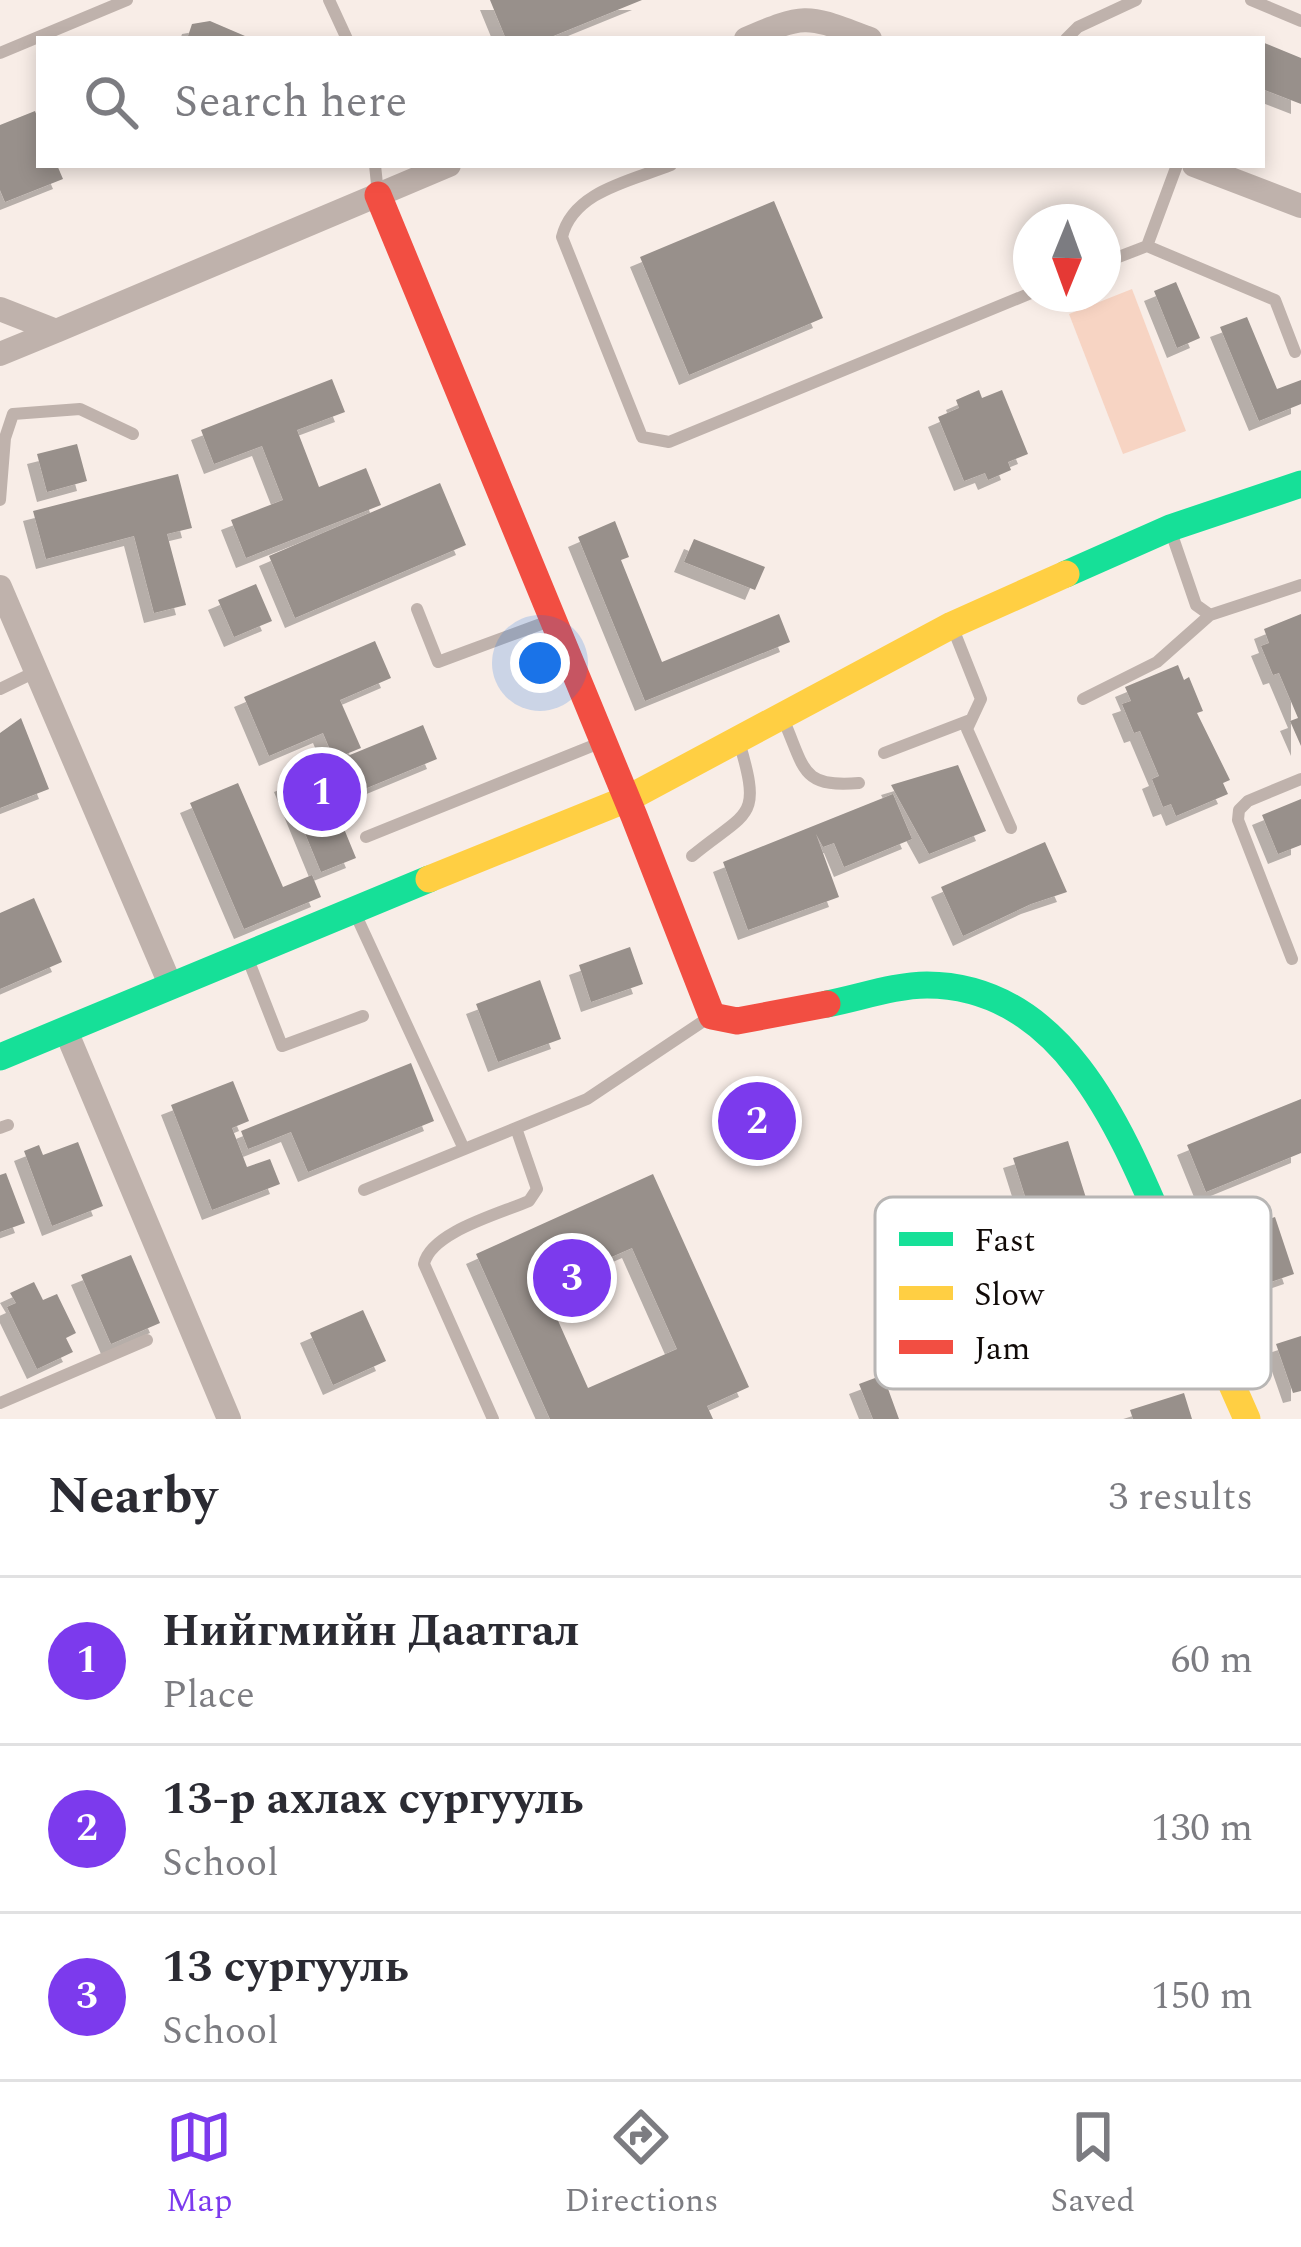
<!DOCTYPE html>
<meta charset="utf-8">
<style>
:root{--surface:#fff;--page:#f7f7f7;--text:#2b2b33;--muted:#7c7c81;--line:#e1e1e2;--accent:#7c3aed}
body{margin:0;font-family:Spectral,serif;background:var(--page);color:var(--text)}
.compass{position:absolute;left:1013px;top:204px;width:108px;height:108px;border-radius:50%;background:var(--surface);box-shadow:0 6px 18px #0003;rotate:181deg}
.you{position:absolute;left:540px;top:663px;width:42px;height:42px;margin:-30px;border:9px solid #fff;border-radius:50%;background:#1a73e8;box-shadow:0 0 0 18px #1a73e833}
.badge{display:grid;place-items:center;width:78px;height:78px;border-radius:50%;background:var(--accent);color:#fff;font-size:39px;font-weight:700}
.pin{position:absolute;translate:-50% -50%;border:6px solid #fff;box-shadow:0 3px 12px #0006}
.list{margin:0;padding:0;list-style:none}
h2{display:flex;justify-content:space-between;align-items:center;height:156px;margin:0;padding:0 48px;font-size:51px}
h2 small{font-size:39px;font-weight:400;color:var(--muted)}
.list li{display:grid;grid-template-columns:78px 1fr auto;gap:36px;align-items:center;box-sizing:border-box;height:168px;padding:0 48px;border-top:3px solid var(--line)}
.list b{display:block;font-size:45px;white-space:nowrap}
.list p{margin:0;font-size:39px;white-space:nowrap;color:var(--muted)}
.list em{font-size:39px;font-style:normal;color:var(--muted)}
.icon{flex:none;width:66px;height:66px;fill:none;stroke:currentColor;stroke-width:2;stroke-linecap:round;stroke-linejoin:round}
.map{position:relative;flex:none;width:1301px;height:1419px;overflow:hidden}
.search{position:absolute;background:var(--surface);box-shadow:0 6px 18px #0003;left:36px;right:36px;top:36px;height:132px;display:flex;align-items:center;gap:30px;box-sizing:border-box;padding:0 42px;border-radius:0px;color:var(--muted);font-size:45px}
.sheet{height:660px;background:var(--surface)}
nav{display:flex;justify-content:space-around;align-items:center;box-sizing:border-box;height:168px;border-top:3px solid var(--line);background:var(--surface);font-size:33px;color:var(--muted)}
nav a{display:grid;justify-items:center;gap:6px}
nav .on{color:var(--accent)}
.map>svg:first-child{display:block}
.green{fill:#f7d4c3}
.building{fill:#98908b;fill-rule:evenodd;filter:url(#shadow)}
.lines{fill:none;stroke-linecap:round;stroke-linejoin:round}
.lane{stroke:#bfb2ac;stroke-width:12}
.street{stroke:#bfb2ac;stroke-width:24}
.fast{stroke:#16e098;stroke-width:27}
.slow{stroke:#ffcf43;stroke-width:27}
.jam{stroke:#f24e42;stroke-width:27}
.key{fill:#fff;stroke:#b8b6b5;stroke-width:3}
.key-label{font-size:33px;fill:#120b08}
</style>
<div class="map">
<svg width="1301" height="1419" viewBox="0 0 1301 1419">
<defs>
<filter id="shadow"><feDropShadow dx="-10" dy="10" stdDeviation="0" flood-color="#0004"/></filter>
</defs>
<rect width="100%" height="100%" fill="#f8ede7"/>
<path class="green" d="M1132,289L1186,431L1123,454L1069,314Z"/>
<path class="building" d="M490,0H642L546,39H506Z
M210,21L252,39H187L192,24Z
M1262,42L1301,58V104L1262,89Z
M35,111L39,121V165H57L63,179L5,202L0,190V125Z
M774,201L823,318L689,375L640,257Z
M1176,282L1200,338L1177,348L1154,291Z
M1247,317L1277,389L1301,380V404L1259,421L1220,327Z
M332,379L345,412L297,430L319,487L366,468L381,505L246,558L231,520L283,500L262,446L214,464L201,430Z
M979,390L982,398L1002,390L1028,454L1008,462L1011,470L988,480L985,473L964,481L938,417L959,408L956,400Z
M77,444L87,481L47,492L37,454Z
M178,474L192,528L167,534L186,605L154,613L134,536L46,559L33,511Z
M440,483L466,545L295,618L269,556Z
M615,521L629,557L621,560L662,662L779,614L790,642L645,701L578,537Z
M694,539L765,567L755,590L684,562Z
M256,584L272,621L234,637L218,600Z
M1301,614V746L1290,721L1298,718L1279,673L1273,675L1261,646L1269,643L1264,629Z
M375,641L391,678L340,700L361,748L334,759L323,733L269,756L244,697Z
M1178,665L1184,680L1189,677L1203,711L1197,713L1230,780L1223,783L1228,794L1176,816L1171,804L1163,807L1152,779L1159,776L1140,731L1134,733L1122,704L1131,701L1125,687Z
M21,718L49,789L0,808V733Z
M423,725L437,759L333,802L356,858L321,872L284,782Z
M958,765L986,831L929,854L891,785Z
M238,783L283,887L312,875L321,897L244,929L190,803Z
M893,794L912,839L844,867L834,843L823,847L816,834L839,897L748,930L723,862Z
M1301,799V845L1278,854L1262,815Z
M1045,842L1067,892L1031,904L963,936L941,887Z
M34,898L62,962L0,989V913Z
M630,947L643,984L591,1002L579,965Z
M540,980L561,1039L498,1062L476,1004Z
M411,1063L434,1121L308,1172L291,1132L248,1149L241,1131Z
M233,1081L249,1121L232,1128L247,1167L270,1159L280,1184L212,1210L171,1105Z
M1301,1099V1153L1206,1192L1187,1145Z
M1068,1141L1093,1220L1038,1237L1013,1158Z
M78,1142L103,1206L52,1226L24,1151L39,1145L43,1155Z
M6,1173L25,1223L0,1232V1175Z
M653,1174L749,1387L707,1406L713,1419H550L476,1254ZM632,1248L677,1349L588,1388L543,1287Z
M1275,1217L1294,1274L1247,1290L1227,1233Z
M131,1255L160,1323L111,1344L81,1275Z
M34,1282L43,1300L57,1294L76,1333L66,1338L73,1352L37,1369L7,1307L16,1303L10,1293Z
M363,1310L386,1361L333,1385L310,1333Z
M1301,1336V1391L1293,1393L1276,1344Z
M883,1375L899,1419H873L859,1384Z
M1184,1393L1192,1419H1133L1130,1410Z"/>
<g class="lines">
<path class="lane" d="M329,0L347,39
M1251,0L1301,21
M1066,39L1078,27L1136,0
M0,53L127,0
M375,165L378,194
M671,165C631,181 573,191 562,237L642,437L669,442L1031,293
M1147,246L1275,300L1295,352
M1103,263L1147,246L1177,165
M0,500L5,438L13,414L80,409L133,434
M1170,529L1196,605L1210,615L1301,585
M417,609L438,662L552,620
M952,626L981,699L967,729L1011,828
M0,689L35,672
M1083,699L1157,662L1210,615
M784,721C805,769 801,788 859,783
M884,753L970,720
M366,837L602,742
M692,856C748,810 762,820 740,745
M354,911L464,1149
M246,954L282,1046L363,1016
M1292,959L1238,820L1239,810L1248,801L1301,779
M0,1128L8,1125
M364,1190L587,1099L711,1016
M0,1403L147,1340
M493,1419L424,1264C431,1232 499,1214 529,1201L537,1189L516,1128"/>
<path class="street" d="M746,39C808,12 808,16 870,39
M1194,165L1301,206
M0,309L56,331L449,165
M0,354L56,331
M0,587L170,984
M66,1031L229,1419"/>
<path class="fast" d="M1066,574L1170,528L1301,484
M827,1004C859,998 895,985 927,985C1079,986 1133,1163 1184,1276
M0,1057L429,879"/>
<path class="slow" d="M429,879L627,799L952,625L1066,574
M1184,1276L1247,1419"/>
<path class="jam" d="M378,195L634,816L712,1016L737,1021L827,1004"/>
</g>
<rect x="875" y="1197" width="396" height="192" rx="18" class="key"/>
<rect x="899" y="1232" width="54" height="14" fill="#16e098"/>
<rect x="899" y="1286" width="54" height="14" fill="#ffcf43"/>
<rect x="899" y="1340" width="54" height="14" fill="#f24e42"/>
<g class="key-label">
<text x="974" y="1251">Fast</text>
<text x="974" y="1305">Slow</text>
<text x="974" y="1359">Jam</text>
</g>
</svg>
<svg class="compass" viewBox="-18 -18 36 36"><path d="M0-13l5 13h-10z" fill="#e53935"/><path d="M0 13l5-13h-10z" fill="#7c7c81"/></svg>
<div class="you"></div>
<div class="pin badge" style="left:322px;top:792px">1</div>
<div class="pin badge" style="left:757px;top:1121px">2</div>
<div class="pin badge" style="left:572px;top:1278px">3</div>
<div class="search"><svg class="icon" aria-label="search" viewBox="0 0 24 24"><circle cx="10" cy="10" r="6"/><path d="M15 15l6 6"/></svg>Search here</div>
</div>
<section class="sheet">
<h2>Nearby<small>3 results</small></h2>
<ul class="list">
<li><span class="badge">1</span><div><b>Нийгмийн Даатгал</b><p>Place</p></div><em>60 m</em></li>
<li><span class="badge">2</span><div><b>13-р ахлах сургууль</b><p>School</p></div><em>130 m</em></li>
<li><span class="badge">3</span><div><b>13 сургууль</b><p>School</p></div><em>150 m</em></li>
</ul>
</section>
<nav>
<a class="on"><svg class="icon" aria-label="map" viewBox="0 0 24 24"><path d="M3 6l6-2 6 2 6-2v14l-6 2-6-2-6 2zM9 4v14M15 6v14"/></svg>Map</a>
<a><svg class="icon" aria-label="directions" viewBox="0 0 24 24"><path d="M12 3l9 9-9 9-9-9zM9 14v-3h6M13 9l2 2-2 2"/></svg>Directions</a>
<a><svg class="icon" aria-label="saved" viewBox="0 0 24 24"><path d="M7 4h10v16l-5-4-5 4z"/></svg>Saved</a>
</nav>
